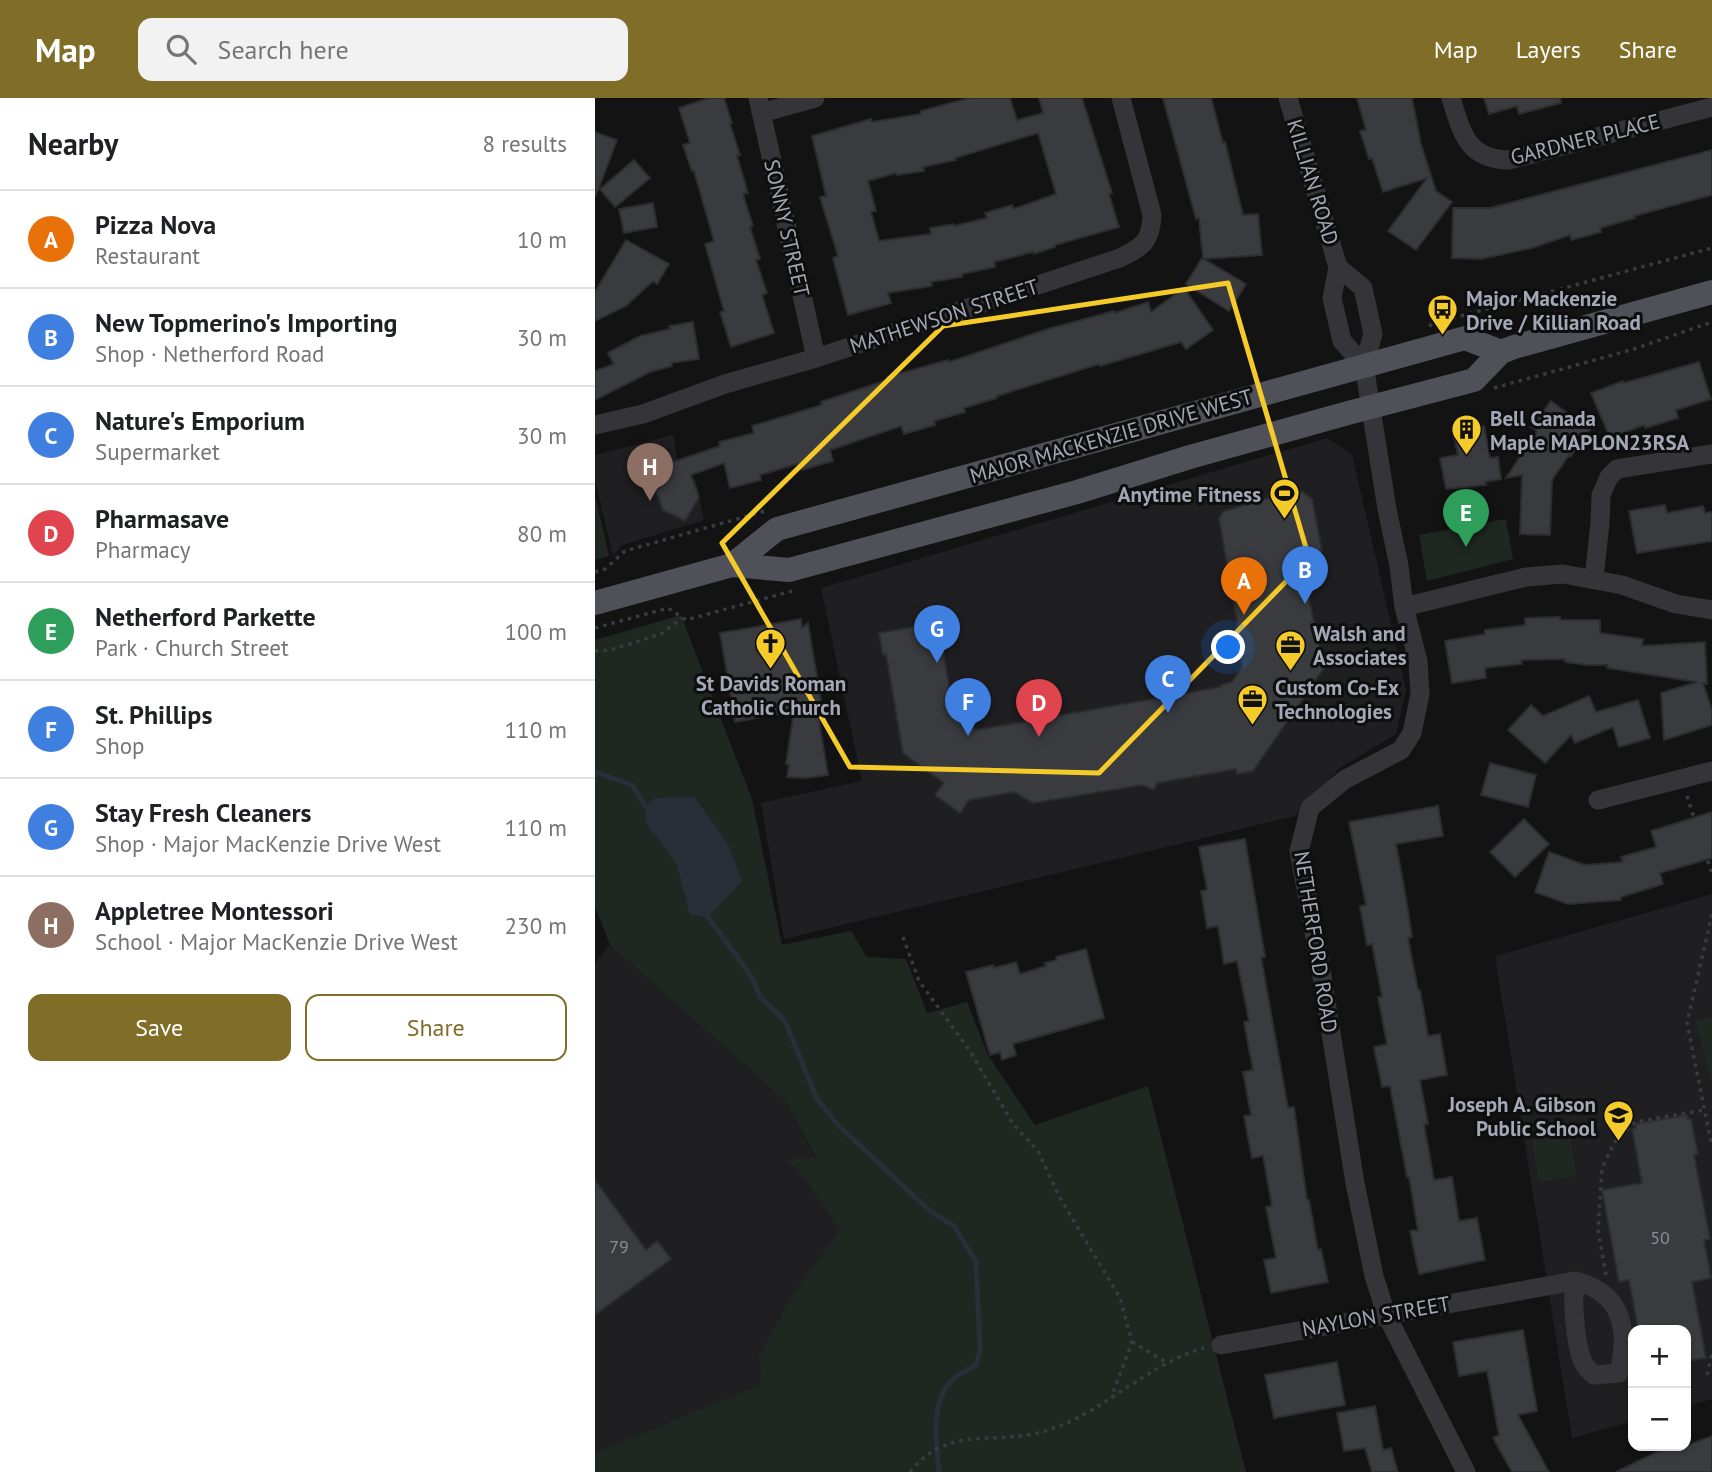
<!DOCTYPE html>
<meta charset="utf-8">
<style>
:root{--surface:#fff;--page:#f2f2f2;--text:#202124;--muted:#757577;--line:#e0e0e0;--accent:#806d27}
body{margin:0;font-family:"PT Sans",sans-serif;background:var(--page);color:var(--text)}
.controls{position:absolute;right:21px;bottom:21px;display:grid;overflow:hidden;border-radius:14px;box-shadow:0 2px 5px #0004}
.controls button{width:63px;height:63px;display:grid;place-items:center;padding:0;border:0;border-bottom:2px solid var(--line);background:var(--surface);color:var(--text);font:35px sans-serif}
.you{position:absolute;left:634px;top:550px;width:24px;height:24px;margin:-18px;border:5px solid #fff;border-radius:50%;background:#1a73e8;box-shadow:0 0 0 10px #1a73e833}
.badge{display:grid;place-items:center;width:46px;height:46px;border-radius:50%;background:var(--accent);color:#fff;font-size:23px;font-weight:700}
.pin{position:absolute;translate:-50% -58px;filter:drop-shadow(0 2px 4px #0008)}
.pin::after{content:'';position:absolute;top:37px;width:24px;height:21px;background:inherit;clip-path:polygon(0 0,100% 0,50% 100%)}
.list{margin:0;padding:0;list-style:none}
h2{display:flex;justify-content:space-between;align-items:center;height:91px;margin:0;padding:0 28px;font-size:30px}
h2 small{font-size:23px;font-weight:400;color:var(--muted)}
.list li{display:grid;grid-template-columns:46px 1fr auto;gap:21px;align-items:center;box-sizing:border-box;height:98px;padding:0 28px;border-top:2px solid var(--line)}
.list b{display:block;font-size:26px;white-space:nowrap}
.list p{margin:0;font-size:23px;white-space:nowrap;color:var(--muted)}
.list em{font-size:23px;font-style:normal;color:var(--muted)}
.actions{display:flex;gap:14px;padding:21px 28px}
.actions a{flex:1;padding:16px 0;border:2px solid var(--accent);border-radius:14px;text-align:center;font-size:24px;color:var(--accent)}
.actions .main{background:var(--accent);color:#fff}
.icon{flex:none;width:38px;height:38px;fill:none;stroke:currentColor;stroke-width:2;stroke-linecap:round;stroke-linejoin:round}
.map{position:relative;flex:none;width:1117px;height:1374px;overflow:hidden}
header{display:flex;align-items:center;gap:42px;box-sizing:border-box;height:98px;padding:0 35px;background:var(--accent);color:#fff}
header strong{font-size:33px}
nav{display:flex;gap:38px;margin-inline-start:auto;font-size:24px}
.search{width:490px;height:63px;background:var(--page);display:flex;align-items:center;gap:18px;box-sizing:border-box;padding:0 24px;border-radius:14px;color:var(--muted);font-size:26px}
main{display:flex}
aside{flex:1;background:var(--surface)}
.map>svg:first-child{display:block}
.built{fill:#1f1f21}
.green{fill:#1f2721}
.water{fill:#292f38}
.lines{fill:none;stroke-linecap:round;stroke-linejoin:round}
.stream{stroke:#292f38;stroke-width:5}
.building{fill:#3a3b3f;stroke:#2d2d30;stroke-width:2;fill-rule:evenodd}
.path{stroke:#3a3b40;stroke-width:3.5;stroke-dasharray:3.5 5;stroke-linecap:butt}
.minor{stroke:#343439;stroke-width:19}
.major{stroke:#505059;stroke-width:24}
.marked{fill:none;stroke:#f5cb2a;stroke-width:5;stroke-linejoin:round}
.labels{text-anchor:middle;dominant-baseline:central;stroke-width:6;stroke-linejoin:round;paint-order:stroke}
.number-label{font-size:18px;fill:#8a8c98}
.street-label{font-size:21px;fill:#a4a7b5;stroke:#0e0e0f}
.poi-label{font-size:21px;font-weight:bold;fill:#a4a7b5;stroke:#0e0e0f;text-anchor:start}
</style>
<header>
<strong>Map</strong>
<div class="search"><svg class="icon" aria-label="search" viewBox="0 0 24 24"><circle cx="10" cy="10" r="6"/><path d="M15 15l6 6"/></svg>Search here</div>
<nav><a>Map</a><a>Layers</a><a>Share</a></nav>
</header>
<main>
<aside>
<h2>Nearby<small>8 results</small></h2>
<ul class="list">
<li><span class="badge" style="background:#e8710a">A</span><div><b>Pizza Nova</b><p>Restaurant</p></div><em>10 m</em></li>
<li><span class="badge" style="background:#3f7fe0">B</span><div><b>New Topmerino's Importing</b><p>Shop · Netherford Road</p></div><em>30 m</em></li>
<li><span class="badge" style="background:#3f7fe0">C</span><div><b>Nature's Emporium</b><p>Supermarket</p></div><em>30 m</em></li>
<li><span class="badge" style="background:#e0444e">D</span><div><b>Pharmasave</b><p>Pharmacy</p></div><em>80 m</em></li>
<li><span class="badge" style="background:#2e9e5b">E</span><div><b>Netherford Parkette</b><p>Park · Church Street</p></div><em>100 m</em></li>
<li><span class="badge" style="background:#3f7fe0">F</span><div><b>St. Phillips</b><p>Shop</p></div><em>110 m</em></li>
<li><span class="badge" style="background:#3f7fe0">G</span><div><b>Stay Fresh Cleaners</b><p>Shop · Major MacKenzie Drive West</p></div><em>110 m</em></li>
<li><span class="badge" style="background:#8d6e63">H</span><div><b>Appletree Montessori</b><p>School · Major MacKenzie Drive West</p></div><em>230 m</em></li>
</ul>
<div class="actions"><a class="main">Save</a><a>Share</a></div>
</aside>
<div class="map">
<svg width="1117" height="1374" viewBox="0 0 1117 1374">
<rect width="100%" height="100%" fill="#131314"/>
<path class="built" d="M78,337L85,373L101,384L109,422L27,447L18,458L0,382V357Z
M732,340L757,356L811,592L801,636L745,670L700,718L189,841L166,705L267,683L226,490Z
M1117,796V1301L1091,1308V1232H1038V1323L977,1340L900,858Z
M15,847L191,1004L261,1138L166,1286L0,1355V865Z"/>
<path class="green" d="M0,397L14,458L0,462Z
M911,421L918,461L832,483L824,437Z
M86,517L157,701L187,847L256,833L272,859L311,861L332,915L372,904L393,957L440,1027L553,988L651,1374H0V1355L166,1286L164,1257L197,1198L245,1132L205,1074L189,1062L221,1060L191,1004L15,847L0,809V542Z
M1117,919V985L1100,923Z
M975,1035L982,1078L944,1084L937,1042Z"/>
<path class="water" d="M99,699L133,746L147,783L113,819L95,817L82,767L51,724L50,708L60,700Z"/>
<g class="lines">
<path class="stream" d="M0,674L37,687L50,708
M113,819L157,879L165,899L190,923L222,1001L242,1026L336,1114L359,1128L381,1164L385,1251L381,1267C374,1272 363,1276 357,1282C335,1304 341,1346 344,1374"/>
</g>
<path class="building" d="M114,0H129L137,25L135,26L145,57L142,58L153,95L148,96L158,128L155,129L165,161L161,162L172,195L167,197L179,235L136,249L125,214L129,213L110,146L119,143L99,73H97L88,47L95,45L84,10Z
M374,0H415L422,22L448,15L444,0H487L517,95L514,96L524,129L460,147V149L439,156L438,154L399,164L400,169L367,176V179L336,184L337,188L293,195L296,205L253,217L238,160L243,158L225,99L231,98L217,38L276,21L277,24L326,16V13ZM443,35L461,96L418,111L417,107L390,115L392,120L359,128L358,126L335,130L336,136L284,143L276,114L281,113L273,83L301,75L302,77L329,73L328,69L361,62L360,60Z
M568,0H616L628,45L630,44L648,117L663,116L667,157L608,161L604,120L601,121Z
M762,0H817L826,46L841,93L857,104L821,152L793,133L832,80L788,94L777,60L774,61L765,33L771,32Z
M889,0H965L966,5L924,16L922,8L894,16Z
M0,34L22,42L1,97H0Z
M1117,52V97L1039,118L1040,120L1005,130L1006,134L976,142L975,137L937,150L886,161L857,160L858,110H895Z
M39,62L55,80L20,109L5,91Z
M58,105L62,129L29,135L24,111Z
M31,142L74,166L62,186L58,183L31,208L0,223V194Z
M607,160L651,186L634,213L591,186Z
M589,190L618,232L591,251L586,244L505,268L504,266L402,298V300L369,310L370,314L339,323L340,327L309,336L306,328L235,352L238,363L207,372L205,365L165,377L166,382L135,390L129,365L96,377L104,399L90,423L68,412L52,369L77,360L78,364L125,348L124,344L159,335L157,328L227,307L226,304L292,282V279L353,262L354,264L453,231L519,213L520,215L553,204L556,214Z
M98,224L104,261L76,265L77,268L55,274L0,302V273L19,266L13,255L45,238L75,231L74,228Z
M1104,264L1116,301L1081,312L1083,320L1050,330L1049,327L1015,340L996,295L1028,283L1029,285Z
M956,303L995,332L975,359L974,357L957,382L955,437L925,436L927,377L911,380L942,333L936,329Z
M889,328L895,360L903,359L906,381L890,384L891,387L851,391L845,360L863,357L858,334Z
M708,394L717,401L727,453L714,455L720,485L711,487L729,570L658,673L642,676L641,671L562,685L559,692L547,687L438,705L420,694L374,702L365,715L340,697L349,685L308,655L291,556L288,557L284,535L343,525L359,615L381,632L626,589V587L637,584L647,569L646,558H648L624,420L629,413L678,399Z
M1070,407L1072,415L1108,408L1110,415L1117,414V443L1042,455L1034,413Z
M965,519V522H1005V535L1048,541L1047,548L1110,544L1112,586L1108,585L1117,612V627L1069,642L1066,595L1102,584L1012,570V567H992L970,564V561L926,562L927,566L890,570L891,580L857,585L850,543L890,536V532L930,527V520Z
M206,521L207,530L213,525L227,609L222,610L233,677L212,680L192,679L194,667L191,666L199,613L140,624L125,535Z
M994,598L1001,614L1043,602L1055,640L1024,649L1018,629L980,645L976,637L950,665L913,632L936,607L948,618Z
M895,665L941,677L933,709L886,697Z
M843,708L848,738L801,746L810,794L817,839L813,840L823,892H825L833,938L845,936L852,977L825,982L833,1026H829L839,1082L857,1079L864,1123L882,1120L890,1162L824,1176L815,1133L823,1132L814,1079H812L795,988L787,989L779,949L792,946L783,899H787L777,846L772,847L765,808L771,807L754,724Z
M1117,714V760L1065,775L1068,786L1026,799V802L973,806L940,794L954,754L990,767L1028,764L1026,759L1061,749L1056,733Z
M929,721L954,746L920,779L895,754Z
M650,741L670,859H666L693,1010L699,1009L712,1102H714L723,1152L726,1151L733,1184L676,1195L669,1162L681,1160L671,1109L677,1108L668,1058L657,1060L649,1018L656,1017L648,974L658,972L649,924L654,923L642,863L629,866L623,828L612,830L606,793L612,792L604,749Z
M491,851L509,920L418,946L421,957L407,962L405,954L395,957L371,874L398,867L399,870L421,864L425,876L451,868L450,865L462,862L461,859Z
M1092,1017L1093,1022L1096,1021L1103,1056L1099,1057L1115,1141L1109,1142L1116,1180L1097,1184L1111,1260L1091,1263V1232H1055V1228L1043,1230L1034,1182L1024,1184L1007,1092L1047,1085L1037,1031L1041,1030L1040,1026Z
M0,1082L51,1152L62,1143L76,1161L0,1217Z
M928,1232L942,1313L923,1317L954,1374H917L898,1340L904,1337L892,1273L864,1278L858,1244Z
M742,1264L750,1307L679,1320L670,1277Z
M780,1308L788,1352L796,1350L803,1374H777L770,1350L749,1353L742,1315Z
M1117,1338V1374H1021L1074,1348H1091Z"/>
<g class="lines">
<path class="path" d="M835,229L836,226L1117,150
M899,290L1039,251L1117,224
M0,474L10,471L30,453L170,413
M0,530L73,510L91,522L197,493
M0,553L15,552L66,536L87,520
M1092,698L1117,776
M1117,816L1092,925L1117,1049
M308,839L324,883L375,953L418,1026L443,1053L465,1100L525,1200L537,1244L516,1300
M1011,1177L1003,1132L1007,1071L1019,1045L1040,1024L1109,1012
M537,1244L571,1264
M1112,1277L1117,1255
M315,1374C350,1330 391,1345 438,1336C500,1324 548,1267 609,1250"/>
<path class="minor" d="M163,0L221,260
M693,0L743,169L737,200L747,243L769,267
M856,0C867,35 872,61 914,62L1117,9
M166,15L220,0
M743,169L768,190L778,236L769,267L792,411L804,468L809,509L823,563L825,596L817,635L806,652L749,682L715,710L704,753L725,866L760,1085L779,1178L791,1216L871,1374
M0,327L48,316L130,286L221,260L525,160C548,149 556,143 557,117L526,0
M999,481L1005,425L1006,397L1014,379L1022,371L1117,356
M809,509L931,479L968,476L1027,487L1081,506L1117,512
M1003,702L1117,673
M626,1247L980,1183C1028,1195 1034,1231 1024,1275L999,1277C996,1274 993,1272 991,1269C980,1254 977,1202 980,1183"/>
<path class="major" d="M137,467L182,431L870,240L906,254
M0,505L137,467L194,472L482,394L595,359L753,315L879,282L906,254L919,249L1117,194"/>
</g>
<path class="marked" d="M633,185L714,460L504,675L255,669L127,445L348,228Z"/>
<defs>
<symbol id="bus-pin" viewBox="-11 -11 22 30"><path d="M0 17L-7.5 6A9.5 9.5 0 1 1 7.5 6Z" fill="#f5cb2a" stroke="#0e0e0f"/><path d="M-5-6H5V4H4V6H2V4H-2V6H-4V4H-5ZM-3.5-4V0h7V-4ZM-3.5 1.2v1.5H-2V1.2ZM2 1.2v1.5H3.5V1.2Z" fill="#111"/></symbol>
<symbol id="building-pin" viewBox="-11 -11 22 30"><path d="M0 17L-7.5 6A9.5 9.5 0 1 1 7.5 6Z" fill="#f5cb2a" stroke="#0e0e0f"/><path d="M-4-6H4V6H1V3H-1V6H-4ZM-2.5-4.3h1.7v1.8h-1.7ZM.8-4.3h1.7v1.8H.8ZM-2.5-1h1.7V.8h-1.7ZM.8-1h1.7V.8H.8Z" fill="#111"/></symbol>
<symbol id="stadium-pin" viewBox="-11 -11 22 30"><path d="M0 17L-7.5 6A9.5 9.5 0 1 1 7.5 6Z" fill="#f5cb2a" stroke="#0e0e0f"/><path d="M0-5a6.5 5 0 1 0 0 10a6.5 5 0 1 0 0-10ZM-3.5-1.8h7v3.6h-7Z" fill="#111"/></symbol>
<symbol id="church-pin" viewBox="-11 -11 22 30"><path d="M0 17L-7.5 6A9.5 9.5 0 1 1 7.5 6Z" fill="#f5cb2a" stroke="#0e0e0f"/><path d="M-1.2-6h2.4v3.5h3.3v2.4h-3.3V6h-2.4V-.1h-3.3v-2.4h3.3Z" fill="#111"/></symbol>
<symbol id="office-pin" viewBox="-11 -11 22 30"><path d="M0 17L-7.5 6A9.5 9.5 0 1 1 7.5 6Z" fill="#f5cb2a" stroke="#0e0e0f"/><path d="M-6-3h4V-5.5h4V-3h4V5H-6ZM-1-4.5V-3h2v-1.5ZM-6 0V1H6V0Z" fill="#111"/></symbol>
<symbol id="school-pin" viewBox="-11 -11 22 30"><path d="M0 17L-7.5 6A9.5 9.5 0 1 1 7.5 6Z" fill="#f5cb2a" stroke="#0e0e0f"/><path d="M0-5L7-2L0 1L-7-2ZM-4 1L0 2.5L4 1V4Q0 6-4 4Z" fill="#111"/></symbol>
</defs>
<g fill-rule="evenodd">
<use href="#bus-pin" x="830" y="194" width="35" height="47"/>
<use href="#building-pin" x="854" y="314" width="35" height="47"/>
<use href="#stadium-pin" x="672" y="378" width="35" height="47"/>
<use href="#church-pin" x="158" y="528" width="35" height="47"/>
<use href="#office-pin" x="678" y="530" width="35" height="47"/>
<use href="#office-pin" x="640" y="584" width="35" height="47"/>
<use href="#school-pin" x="1006" y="1000" width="35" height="47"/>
</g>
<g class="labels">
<g class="number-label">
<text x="1065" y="1139">50</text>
<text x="24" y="1148">79</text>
</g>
<g class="street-label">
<text transform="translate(990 41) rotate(-14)">GARDNER PLACE</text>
<text transform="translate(718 84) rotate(73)">KILLIAN ROAD</text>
<text transform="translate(192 130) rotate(77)">SONNY STREET</text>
<text transform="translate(349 218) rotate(-18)">MATHEWSON STREET</text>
<text transform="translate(516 338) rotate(-16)">MAJOR MACKENZIE DRIVE WEST</text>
<text transform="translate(721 844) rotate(81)">NETHERFORD ROAD</text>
<text transform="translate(781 1218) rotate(-10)">NAYLON STREET</text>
</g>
<g class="poi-label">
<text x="871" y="200">Major Mackenzie<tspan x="871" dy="24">Drive / Killian Road</tspan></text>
<text x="895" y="320">Bell Canada<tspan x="895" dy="24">Maple MAPLON23RSA</tspan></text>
<text x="666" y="396" text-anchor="end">Anytime Fitness</text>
<text x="718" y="535">Walsh and<tspan x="718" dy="24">Associates</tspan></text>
<text x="176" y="585" text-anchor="middle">St Davids Roman<tspan x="176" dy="24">Catholic Church</tspan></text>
<text x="680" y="589">Custom Co-Ex<tspan x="680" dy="24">Technologies</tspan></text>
<text x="1001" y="1006" text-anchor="end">Joseph A. Gibson<tspan x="1001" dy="24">Public School</tspan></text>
</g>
</g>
</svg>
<div class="controls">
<button>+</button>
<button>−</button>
</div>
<div class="you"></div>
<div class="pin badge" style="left:649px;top:517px;background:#e8710a">A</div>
<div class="pin badge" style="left:710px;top:506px;background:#3f7fe0">B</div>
<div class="pin badge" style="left:573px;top:615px;background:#3f7fe0">C</div>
<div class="pin badge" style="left:444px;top:639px;background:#e0444e">D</div>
<div class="pin badge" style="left:871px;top:449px;background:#2e9e5b">E</div>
<div class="pin badge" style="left:373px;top:638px;background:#3f7fe0">F</div>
<div class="pin badge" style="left:342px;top:565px;background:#3f7fe0">G</div>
<div class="pin badge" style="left:55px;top:403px;background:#8d6e63">H</div>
</div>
</main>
